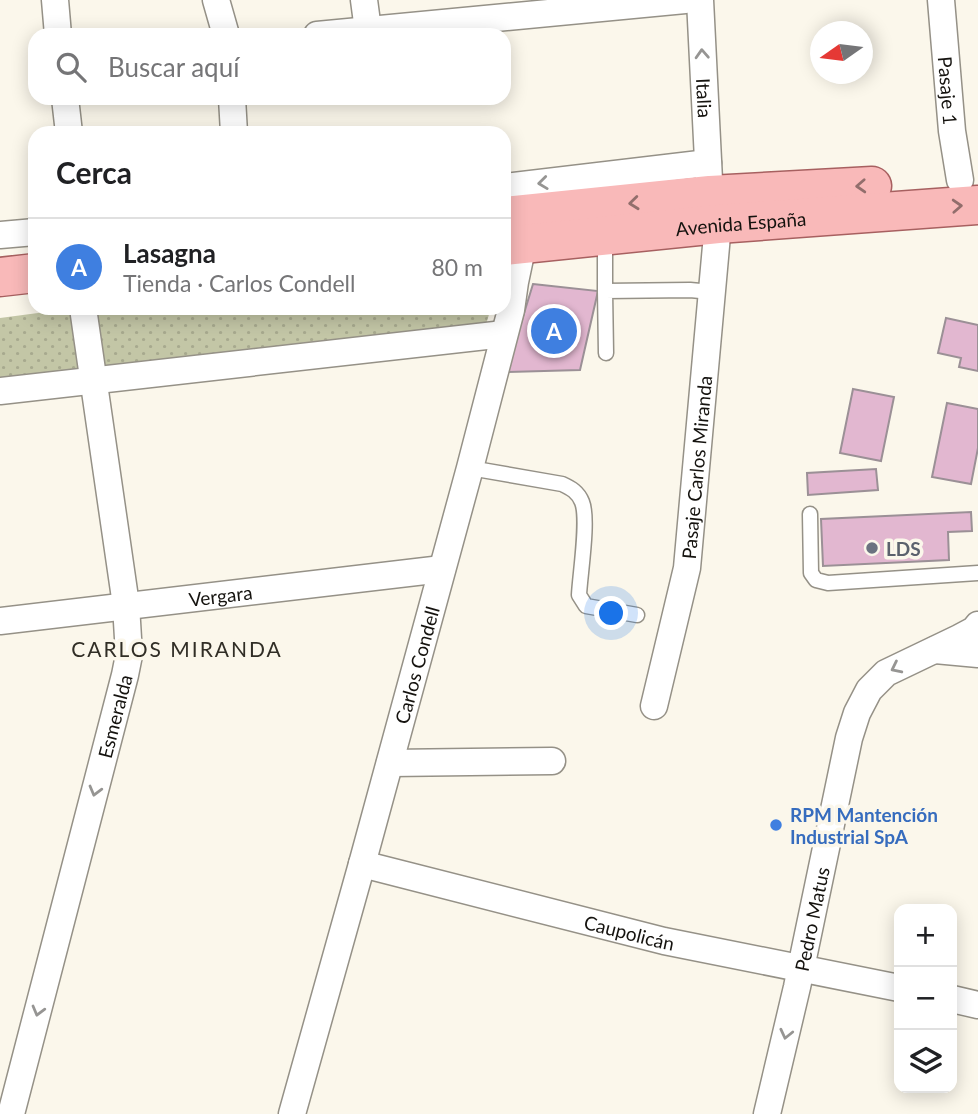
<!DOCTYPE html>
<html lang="es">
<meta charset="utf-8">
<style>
:root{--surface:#fff;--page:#f6f6f6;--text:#202124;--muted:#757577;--line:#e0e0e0;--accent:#285e79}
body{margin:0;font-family:Lato,sans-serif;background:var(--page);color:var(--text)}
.controls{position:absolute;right:21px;bottom:21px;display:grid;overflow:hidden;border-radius:14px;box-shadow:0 4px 18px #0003}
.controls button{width:63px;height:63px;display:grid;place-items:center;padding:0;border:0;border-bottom:2px solid var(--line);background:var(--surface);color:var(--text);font:35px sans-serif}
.compass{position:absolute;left:810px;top:21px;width:63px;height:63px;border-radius:50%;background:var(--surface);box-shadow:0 4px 18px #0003;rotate:256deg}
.you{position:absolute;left:612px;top:614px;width:24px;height:24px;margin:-18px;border:5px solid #fff;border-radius:50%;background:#1a73e8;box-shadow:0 0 0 10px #1a73e833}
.badge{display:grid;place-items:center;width:46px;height:46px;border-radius:50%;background:var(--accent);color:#fff;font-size:23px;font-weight:700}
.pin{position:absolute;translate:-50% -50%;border:4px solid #fff;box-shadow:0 2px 7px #0006}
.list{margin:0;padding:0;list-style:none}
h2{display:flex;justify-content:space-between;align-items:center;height:91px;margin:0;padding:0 28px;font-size:30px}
h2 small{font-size:23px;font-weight:400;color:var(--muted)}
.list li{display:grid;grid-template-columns:46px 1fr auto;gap:21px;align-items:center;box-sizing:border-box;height:98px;padding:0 28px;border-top:2px solid var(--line)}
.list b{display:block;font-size:26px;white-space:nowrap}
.list p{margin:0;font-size:23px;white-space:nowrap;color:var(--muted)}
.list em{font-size:23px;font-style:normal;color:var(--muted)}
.icon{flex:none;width:38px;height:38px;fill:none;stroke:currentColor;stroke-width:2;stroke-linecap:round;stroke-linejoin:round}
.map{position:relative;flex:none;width:978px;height:1114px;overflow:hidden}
.search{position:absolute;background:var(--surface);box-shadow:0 4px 18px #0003;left:28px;top:28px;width:483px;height:77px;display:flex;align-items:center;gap:18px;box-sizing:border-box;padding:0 24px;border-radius:21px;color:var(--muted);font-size:26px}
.panel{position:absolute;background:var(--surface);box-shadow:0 4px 18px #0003;left:28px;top:126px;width:483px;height:189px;border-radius:21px}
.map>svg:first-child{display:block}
.green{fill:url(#green-dots)}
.building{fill:#e2b7d0;stroke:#9b9096;stroke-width:2}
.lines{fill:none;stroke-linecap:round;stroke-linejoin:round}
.lane-casing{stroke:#959187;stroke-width:17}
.street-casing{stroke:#959187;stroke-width:29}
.primary-casing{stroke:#a76060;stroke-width:41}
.lane{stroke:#fff;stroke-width:14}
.street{stroke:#fff;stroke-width:26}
.primary{stroke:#f9b9b9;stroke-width:38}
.oneway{stroke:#969593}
.oneway2{stroke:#926e6c}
.worship-dot{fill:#6b7280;stroke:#fbf7eb;stroke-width:2.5}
.shop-dot{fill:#3f7fe0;stroke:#fbf7eb;stroke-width:2.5}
.labels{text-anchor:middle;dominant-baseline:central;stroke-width:7;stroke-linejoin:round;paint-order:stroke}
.street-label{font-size:19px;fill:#15130f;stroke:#fbf7eb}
.worship-label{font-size:19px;font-weight:bold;fill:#5b616d;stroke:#fbf7eb;text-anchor:start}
.shop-label{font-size:19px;font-weight:bold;fill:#366cbe;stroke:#fbf7eb;text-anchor:start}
.neighbourhood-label{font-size:21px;letter-spacing:2px;fill:#312e26;stroke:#fbf7eb}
</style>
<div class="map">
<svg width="978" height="1114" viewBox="0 0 978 1114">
<defs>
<pattern id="green-dots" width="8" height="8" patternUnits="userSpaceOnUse" patternTransform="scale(1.75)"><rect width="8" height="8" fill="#c3c6a6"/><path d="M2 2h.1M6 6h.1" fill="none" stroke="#a7a98e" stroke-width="1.8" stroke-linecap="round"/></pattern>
</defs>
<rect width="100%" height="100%" fill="#fbf7eb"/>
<path class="green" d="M76,308H491L480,344L0,399V318Z"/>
<path class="building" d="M533,284L598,291L580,370L506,372Z
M946,318L978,325V371L959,367L961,358L938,353Z
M853,389L894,397L881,461L840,453Z
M947,403L978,409V448L971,484L932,477Z
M876,469L878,490L808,495L807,473Z
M971,512L972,531L948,532L949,560L823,566L821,519Z"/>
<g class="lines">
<defs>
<path id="lane" d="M605,238V291L690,290L711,292
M605,291L606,353
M470,468L562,484C571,488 578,492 582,502C589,519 580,574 579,595L586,606L637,615
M810,514L811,573L816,580L828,583L978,573"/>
<g id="street">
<path d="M55,0L58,35"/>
<path d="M216,0L226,35"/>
<path d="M364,0L368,30"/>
<path id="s1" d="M700,0L709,180"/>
<path id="s2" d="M941,0L952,131L960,180"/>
<path d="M317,35L685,0"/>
<path d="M65,98L69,133"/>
<path d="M232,98L234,133"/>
<path d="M504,187L708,163"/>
<path d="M0,235L35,232"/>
<path d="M0,391L504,334"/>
<path id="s3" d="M0,621L442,569"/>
<path d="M935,650L978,654"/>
<path id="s4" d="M654,706L687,568L718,224"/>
<path d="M390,763L552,761"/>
<path id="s5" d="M362,864L664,941L899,988"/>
<path d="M952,999L978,1005"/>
<path id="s6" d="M11,1114L125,675L129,655L126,605L83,308"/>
<path id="s7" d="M292,1114L362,864L470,468L511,310L515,282L523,244V229"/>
<path id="s8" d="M767,1114L797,987L849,738L857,713L869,690L886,673L959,638L974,630L978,625"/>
</g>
<g id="primary">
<path d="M504,216L710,195L872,186"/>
<path id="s9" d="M504,246L718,224L978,205"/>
<path d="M0,277L35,273"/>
</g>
</defs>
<use href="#lane" class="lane-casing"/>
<use href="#street" class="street-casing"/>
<use href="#primary" class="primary-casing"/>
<use href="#lane" class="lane"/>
<use href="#street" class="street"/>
<use href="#primary" class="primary"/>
</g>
<defs><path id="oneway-chevron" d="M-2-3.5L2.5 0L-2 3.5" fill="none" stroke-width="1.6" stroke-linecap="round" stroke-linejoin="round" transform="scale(1.75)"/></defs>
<g class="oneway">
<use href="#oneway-chevron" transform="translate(702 54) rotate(-93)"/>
<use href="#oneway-chevron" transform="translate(543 183) rotate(173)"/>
<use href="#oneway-chevron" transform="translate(896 668) rotate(154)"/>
<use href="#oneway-chevron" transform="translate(95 791) rotate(105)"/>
<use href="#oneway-chevron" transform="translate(38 1011) rotate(105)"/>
<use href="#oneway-chevron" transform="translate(786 1034) rotate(103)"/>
</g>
<g class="oneway2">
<use href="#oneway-chevron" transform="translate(861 186) rotate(177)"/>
<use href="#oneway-chevron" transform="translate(634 203) rotate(174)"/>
<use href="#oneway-chevron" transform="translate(957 206) rotate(-3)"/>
</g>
<circle class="worship-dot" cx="872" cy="548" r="7"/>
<circle class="shop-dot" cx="776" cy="825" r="7"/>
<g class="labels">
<g class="street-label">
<text stroke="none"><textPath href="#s2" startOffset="91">Pasaje 1</textPath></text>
<text stroke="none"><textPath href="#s1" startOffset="98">Italia</textPath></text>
<text stroke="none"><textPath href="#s9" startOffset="238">Avenida España</textPath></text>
<text stroke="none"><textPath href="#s4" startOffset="243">Pasaje Carlos Miranda</textPath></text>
<text stroke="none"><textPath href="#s3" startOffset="222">Vergara</textPath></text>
<text stroke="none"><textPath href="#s7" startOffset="466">Carlos Condell</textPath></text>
<text stroke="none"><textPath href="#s6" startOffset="411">Esmeralda</textPath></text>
<text stroke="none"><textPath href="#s8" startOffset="200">Pedro Matus</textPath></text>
<text stroke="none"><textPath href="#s5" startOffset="276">Caupolicán</textPath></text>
</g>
<g class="worship-label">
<text x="886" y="548">LDS</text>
</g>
<g class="shop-label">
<text x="790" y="814">RPM Mantención<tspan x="790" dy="22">Industrial SpA</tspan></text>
</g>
<g class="neighbourhood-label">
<text x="177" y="648">CARLOS MIRANDA</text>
</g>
</g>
</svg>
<div class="controls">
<button>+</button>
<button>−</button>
<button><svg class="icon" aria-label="layers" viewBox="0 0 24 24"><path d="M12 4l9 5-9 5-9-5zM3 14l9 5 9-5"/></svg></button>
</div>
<svg class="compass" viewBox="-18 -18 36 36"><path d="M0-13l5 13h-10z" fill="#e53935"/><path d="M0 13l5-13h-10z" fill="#757577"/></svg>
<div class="you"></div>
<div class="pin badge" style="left:554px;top:331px;background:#3f7fe0">A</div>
<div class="search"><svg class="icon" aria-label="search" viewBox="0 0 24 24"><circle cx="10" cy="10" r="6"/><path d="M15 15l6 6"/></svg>Buscar aquí</div>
<section class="panel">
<h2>Cerca<small></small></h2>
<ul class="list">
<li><span class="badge" style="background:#3f7fe0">A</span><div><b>Lasagna</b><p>Tienda · Carlos Condell</p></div><em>80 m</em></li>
</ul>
</section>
</div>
